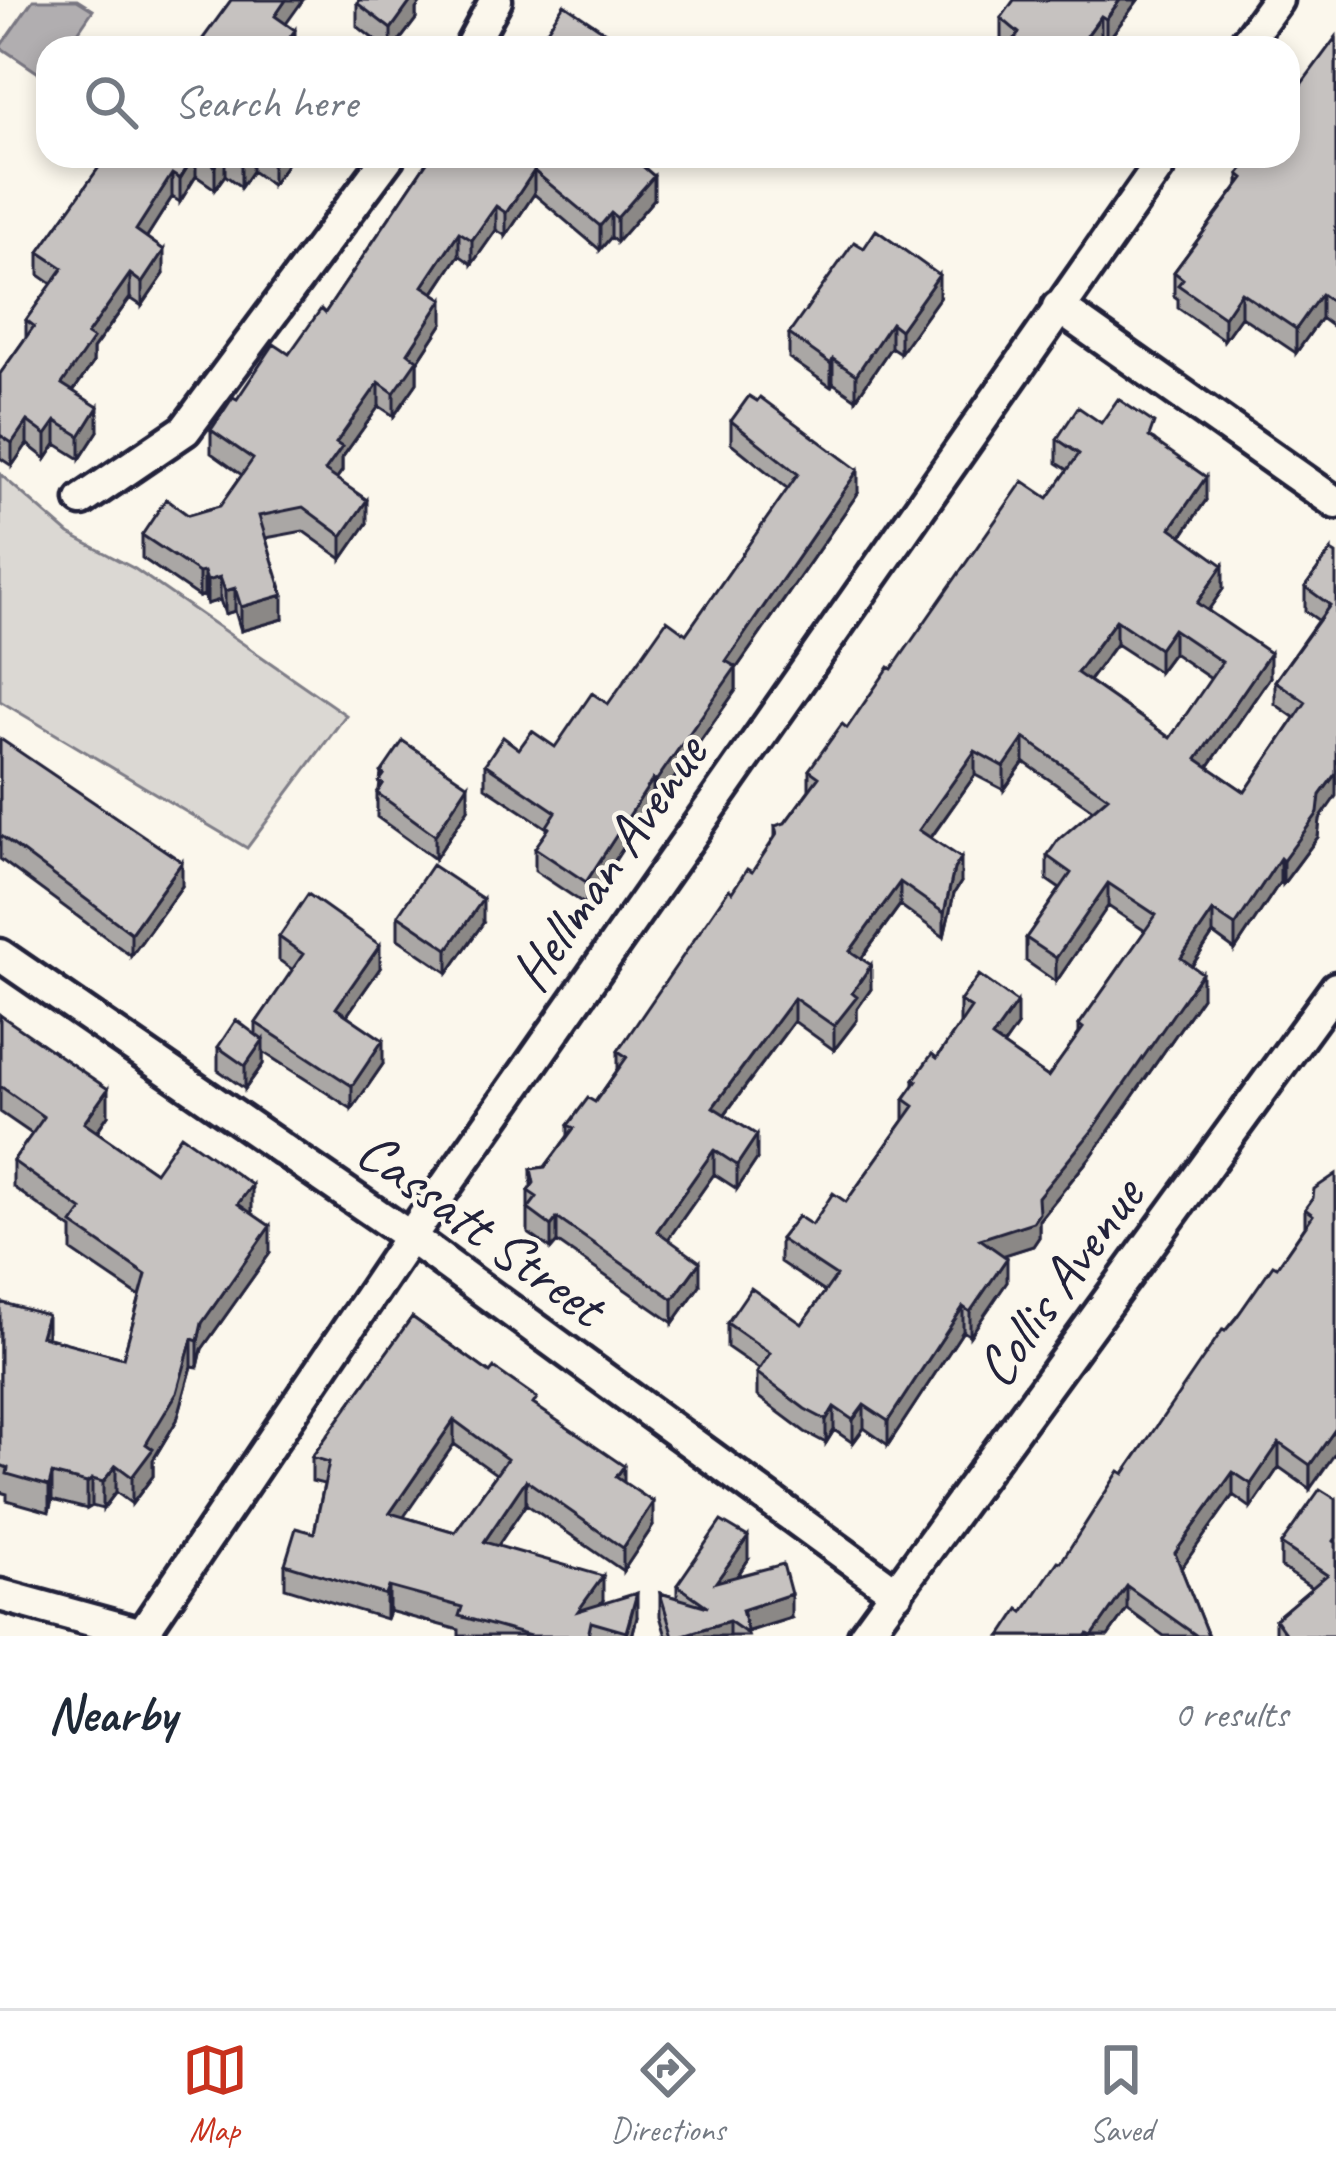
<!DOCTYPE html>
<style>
:root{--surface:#fff;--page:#f6f6f7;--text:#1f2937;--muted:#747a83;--line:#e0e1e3;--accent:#c8321e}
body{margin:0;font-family:Caveat,sans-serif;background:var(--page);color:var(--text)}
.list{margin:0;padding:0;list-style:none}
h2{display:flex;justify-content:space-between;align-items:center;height:156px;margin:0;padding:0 48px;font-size:51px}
h2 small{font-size:39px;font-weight:400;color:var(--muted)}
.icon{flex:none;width:66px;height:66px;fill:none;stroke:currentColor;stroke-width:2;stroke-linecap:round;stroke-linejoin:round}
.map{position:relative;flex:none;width:1336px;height:1636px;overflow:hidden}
.search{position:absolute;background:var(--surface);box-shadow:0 6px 18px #0003;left:36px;right:36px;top:36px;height:132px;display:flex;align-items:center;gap:30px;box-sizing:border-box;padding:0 42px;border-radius:36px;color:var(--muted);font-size:45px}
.sheet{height:372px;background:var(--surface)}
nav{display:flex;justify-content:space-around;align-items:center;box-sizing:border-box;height:168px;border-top:3px solid var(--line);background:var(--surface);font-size:33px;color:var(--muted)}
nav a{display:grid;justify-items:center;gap:6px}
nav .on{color:var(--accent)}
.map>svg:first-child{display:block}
.green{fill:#dbd8d3;stroke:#7e7d87;stroke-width:3}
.water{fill:#b1aeb0;stroke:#787681;stroke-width:3}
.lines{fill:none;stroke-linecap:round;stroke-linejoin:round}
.minor-casing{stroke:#22223b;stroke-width:39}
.minor{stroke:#fbf7ec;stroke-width:30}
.wall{fill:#aaa7a5;stroke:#22223b;stroke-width:3;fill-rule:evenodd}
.shaded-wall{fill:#8b8886;stroke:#22223b;stroke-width:3}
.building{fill:#c6c2c0;stroke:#22223b;stroke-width:3;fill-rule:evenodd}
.labels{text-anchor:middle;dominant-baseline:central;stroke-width:9;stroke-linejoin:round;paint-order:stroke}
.street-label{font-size:57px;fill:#22223b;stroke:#fbf7ec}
</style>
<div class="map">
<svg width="1336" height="1636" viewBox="0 0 1336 1636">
<rect width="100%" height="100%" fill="#fbf7ec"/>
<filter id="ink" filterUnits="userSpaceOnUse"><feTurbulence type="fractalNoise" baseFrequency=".00833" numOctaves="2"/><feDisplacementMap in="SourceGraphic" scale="24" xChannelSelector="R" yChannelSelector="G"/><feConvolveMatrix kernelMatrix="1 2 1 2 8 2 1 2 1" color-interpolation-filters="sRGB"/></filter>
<g filter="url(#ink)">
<path class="green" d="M0,474L69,534L135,569L346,715L247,848L0,701Z"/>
<path class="water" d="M33,0H77L93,10L67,48H48L46,78L0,47Z"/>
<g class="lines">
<defs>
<path id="minor" d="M470,48L496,0
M1242,48L1277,0
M1058,307L1336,503
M82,500L185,430L389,156
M0,955L410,1237L897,1593
M0,1595L149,1636
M142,1634L410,1237L1166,156
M864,1636L1336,988"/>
</defs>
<use href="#minor" class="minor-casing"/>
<use href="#minor" class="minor"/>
</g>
<path class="wall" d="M1138,0L1106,43L1101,39L1008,47L1001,42V18Z
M357,3L416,9V19L394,48H385L357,26Z
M1336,37V329L1321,318L1296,353L1241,316L1224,340L1178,308V299L1174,296V272L1239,184V174L1288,156Z
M103,156H292L272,185L252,171L241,187L225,175L215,189L196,176L180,202L172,197L146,238L164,274L142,306L130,298L93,349V363L73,391L98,431L80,459L56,444L46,459L27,444L12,466L0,458V374L26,337V320L52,284L39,275V252L103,162Z
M431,156H631L654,199L617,242L611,237L600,250L534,194L506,236L496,230L472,264L459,255L434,293L443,323L417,363V383L394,416L379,406L342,458V471L336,479L367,523L342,559L303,531L266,538L283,619L241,631L235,611L225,614L220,600L207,604L204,595L199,597L142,558V535L188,515L220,506L242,475L211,453V430L237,399L289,354L325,313Z
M939,298L900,353L891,347L856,399L833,383L831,387L789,358V334Z
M731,421L858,493L736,669V690L656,804L653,802L586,905L535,871V848L547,832V828L485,787V764L519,749L555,747L608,704L686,634L788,489L731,443Z
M1101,423L1154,440L1206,500L1182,536L1223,589L1208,610L1270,677L1208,767L1245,792L1295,718L1275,704V681L1318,620L1305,611V587L1331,551L1320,819L1318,837L1283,884L1280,882L1235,950L1213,934L1192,966L1202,997L1092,1155L1039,1220V1237L1033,1246L1003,1255L1007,1282L970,1336L963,1331L888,1445L864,1428L853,1443L834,1430L826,1443L805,1432L757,1396V1373L759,1369L727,1347V1323L802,1324L825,1292L780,1262V1239L812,1225L846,1202L904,1120V1099L914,1085V1079L937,1058L960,1024V1001L1017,1026L1003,1046L1048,1077L1079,1034V1025L1145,931L1108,906L1056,982L1026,961V938L1060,889L1047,880V856L1093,810L1024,762L1004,790L975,775L931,838L961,882L954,893L944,937L900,905L861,959L871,989L857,1009V1020L834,1050L794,1021L725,1114L757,1159L737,1189L714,1174L668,1239L700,1285L673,1323L557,1242L551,1249L528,1233V1191L531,1187V1169L545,1167L568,1136V1125L595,1102L618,1069V1051L732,892L752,872L775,839V826L785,823L809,790V770L847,728L892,669L1048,498L1068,470L1057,463V439ZM1116,644L1159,672L1173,653L1211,679L1170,738L1089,681Z
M0,740L182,886L131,956L0,859Z
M381,773L468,809L435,859L377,817V793L379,790Z
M398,915L483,923L448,973L398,939Z
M279,937L380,968L347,1015L383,1064L352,1109L263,1052V1064L245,1089L218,1070V1047L256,1035V1023L293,970L279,960Z
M0,1015L108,1115L97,1132L155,1172L252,1211L250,1213L270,1253L202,1349L198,1367L192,1366L177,1420L153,1460V1476L132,1504L116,1492L103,1509L92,1506L87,1509L52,1500L49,1512L7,1500V1494L0,1492V1302L47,1338L123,1358L140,1297L72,1251V1229L13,1187V1161L32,1134L0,1112Z
M1313,1198L1310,1489L1279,1467L1251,1508L1233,1495L1181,1568L1208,1636H1164L1127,1609L1108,1636H1001L1023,1612L1061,1562L1225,1331L1277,1267L1305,1226V1209Z
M412,1317L537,1407L624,1483L653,1526L623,1571L526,1504L497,1546L603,1600L600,1604L637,1617L632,1636H459V1630L389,1611L386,1619L285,1588V1564L314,1533L324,1484L312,1481V1457ZM454,1444L496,1474L455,1532L403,1517Z
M1336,1499V1636H1275V1619L1312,1588L1281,1567V1544Z
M748,1560L737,1577L791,1618L747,1632L748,1636H666L660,1616V1593L677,1598V1585Z"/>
<path class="shaded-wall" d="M286,0H303L275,39V16Z
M411,0H423L416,9V19L394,48H391V29Z
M1120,0H1138L1106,43V19Z
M1101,16V39L1095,48H1078Z
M295,30V48H283Z
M194,156H196V176L180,202V179Z
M222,156H225V175L215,189V166Z
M246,156H252V171L241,187V164Z
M276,156H292L272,185V162Z
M534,171V194L506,236V213Z
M172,174V197L136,254V230Z
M654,176V199L617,242V218Z
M496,206V230L472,264V240Z
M611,213V237L600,250V226Z
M459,232V255L423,309V286Z
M164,250V274L142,306V283Z
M130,274V298L93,349V363L62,407V384L87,335Z
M939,275V298L900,353V330Z
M1241,292V316L1224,340V317Z
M1321,294V318L1296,353V329Z
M443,299V323L417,363V383L394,416V393L408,353Z
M891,323V347L856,399V375Z
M833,359V383L831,387V364Z
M379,382V406L342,458V471L325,494V471L336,443Z
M98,407V431L80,459V436Z
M27,421V444L12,466V443Z
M56,421V444L46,459V435Z
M858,470V493L736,669V690L656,804V781L726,661Z
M1206,477V500L1171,551V528Z
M367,500V523L342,559V536Z
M1223,565V589L1197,626V603Z
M204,572V595L199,597V573Z
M220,577V600L207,604V581Z
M235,588V611L225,614V591Z
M283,595V619L241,631V607Z
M1116,620V644L1077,697V673Z
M1173,629V653L1159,672V649Z
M1270,653V677L1197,783V759Z
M1024,738V762L1004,790V767Z
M975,751V775L919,854V830Z
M1336,773V796L1320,819L1318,837L1283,884V861L1320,795Z
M653,779V802L586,905V882Z
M468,785V809L435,859V835Z
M961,858V882L954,893L944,937V913L954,869Z
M1280,858V882L1235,950V926Z
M182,862V886L131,956V933Z
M900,882V905L850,974V951Z
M1108,883V906L1056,982V958Z
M483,899V923L448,973V949Z
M1213,911V934L1181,982V958Z
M380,945V968L336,1031V1008Z
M871,965V989L857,1009V1020L834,1050V1026L852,993Z
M1202,973V997L1092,1155L1039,1220V1237L1033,1246L980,1263V1239L1038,1197Z
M794,998V1021L713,1130V1107Z
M1017,1002V1026L992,1062V1038Z
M263,1040V1064L245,1089V1066Z
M383,1040V1064L352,1109V1086Z
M108,1089V1115L84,1149V1123Z
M757,1135V1159L737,1189V1165Z
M714,1150V1174L657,1255V1231Z
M252,1185V1211L238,1230V1204Z
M557,1218V1242L551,1249V1226Z
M270,1226V1253L202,1349L198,1367V1341L202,1323Z
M1007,1258V1282L970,1336V1312Z
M700,1262V1285L673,1323V1299Z
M963,1307V1331L888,1445V1421Z
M47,1315V1341L41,1336Z
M192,1339V1366L177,1420L153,1460V1476L132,1504V1477Z
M864,1405V1428L853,1443V1420Z
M834,1407V1430L826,1443V1420Z
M454,1420V1444L390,1537V1513Z
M1336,1428V1452L1310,1489V1465Z
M1279,1443V1467L1251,1508V1484Z
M116,1465V1492L103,1509V1482Z
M624,1466V1490L616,1477Z
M1233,1472V1495L1175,1577V1553Z
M52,1474V1500L49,1512V1486Z
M92,1479V1506L87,1509V1483Z
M526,1480V1504L484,1566V1542Z
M653,1502V1526L623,1571V1548Z
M748,1537V1560L716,1606V1582Z
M603,1576V1600L578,1634V1611Z
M1127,1586V1609L1108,1636H1092Z
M389,1587V1611L386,1619V1595Z
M637,1593V1617L632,1636H626Z
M791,1594V1618L745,1632L742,1610Z
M729,1621V1636H680Z"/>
<path class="building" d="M231,0H286L275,16L295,30L283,47L285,48H196Z
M359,0H412L391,29L357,3Z
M1014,0H1120L1106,19L1101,16L1078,48H1008L1019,33L1001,18Z
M564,4L614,38L607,48H535Z
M1336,37V305L1321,294L1296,329L1241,292L1224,317L1178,285L1183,279L1174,272L1244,178L1239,174L1253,156H1288V102Z
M107,156H194L180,179L172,174L136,230L164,250L142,283L130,274L87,335L93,339L62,384L98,407L80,436L56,421L46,435L27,421L12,443L0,435V374L34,326L26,320L63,268L39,252Z
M202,156H222L215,166Z
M230,156H246L241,164Z
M431,156H631L654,176L617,218L611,213L600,226L534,171L506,213L496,206L472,240L459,232L423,286L443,299L408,353L417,360L394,393L379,382L336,443L342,447L325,471L367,500L342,536L303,507L259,516L283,595L241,607L235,588L225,591L220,577L207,581L204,572L199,573L142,535L166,499L188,515L220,506L253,459L211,430L233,397L237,399L274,344L289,354L321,309L325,313Z
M876,230L939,275L900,330L891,323L856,375L833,359L831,364L789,334L854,242L864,248Z
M749,396L757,401L760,397L858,470L726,661L736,667L656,781L653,779L586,882L535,848L549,828L547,826L556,812L485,764L503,737L519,749L532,731L555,747L592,693L608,704L667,620L686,634L798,474L731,421Z
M1118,399L1154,423L1149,437L1206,477L1171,528L1223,565L1197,603L1270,653L1197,759L1245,792L1306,702L1275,681L1330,605L1305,587L1331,551L1336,554V773L1320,795L1318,813L1283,861L1280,858L1235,926L1213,911L1181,958L1202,973L1092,1131L1038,1197L1039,1213L1033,1222L980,1239L1007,1258L970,1312L963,1307L888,1421L864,1405L853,1420L834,1407L826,1420L805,1409L757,1373L770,1353L727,1323L751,1288L802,1324L836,1276L780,1239L798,1216L812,1225L833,1193L846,1202L914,1106L904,1099L917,1081L914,1079L932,1054L937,1058L971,1008L960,1001L979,975L1017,1002L992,1038L1048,1077L1083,1028L1079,1025L1156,915L1108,883L1056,958L1026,938L1071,873L1047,856L1058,840L1108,797L1024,738L1004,767L975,751L919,830L961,858L954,869L944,913L900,882L850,951L871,965L852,993L857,997L834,1026L794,998L713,1107L757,1135L737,1165L714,1150L657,1231L700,1262L673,1299L557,1218L551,1226L528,1209L537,1197L528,1191L534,1183L531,1169L545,1167L574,1128L568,1125L588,1098L595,1102L627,1057L618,1051L672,972L729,889L732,892L747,869L752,872L777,834L775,826L785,823L819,777L809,770L842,724L847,728L889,667L892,669L1023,481L1048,498L1079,454L1057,439L1078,407L1101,423ZM1116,620L1159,649L1173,629L1222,662L1170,738L1077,673Z
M0,740H2L182,862L131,933L0,835Z
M403,741L468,785L435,835L377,793L383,784L379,782L384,775L381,773Z
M432,865L483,899L448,949L398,915Z
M308,894L380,945L336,1008L383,1040L352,1086L256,1023L303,954L279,937Z
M0,1015L108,1089L84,1123L155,1172L181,1135L252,1185L238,1204L270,1226L202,1323L198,1341L192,1339L177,1393L146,1444L153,1449L132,1477L116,1465L103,1482L92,1479L87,1483L52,1474L49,1486L7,1474L8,1468L0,1465V1302L47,1315L41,1336L123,1358L146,1275L72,1224L82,1210L13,1161L44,1117L0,1086Z
M236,1020L263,1040L245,1066L218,1047Z
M1336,1174V1428L1310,1465L1279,1443L1251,1484L1233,1472L1175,1553L1208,1636H1197L1127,1586L1092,1636L1088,1634L1086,1636H1001L1019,1609L1023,1612L1058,1561L1061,1562L1119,1471L1124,1474L1223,1329L1225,1331L1236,1318L1273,1265L1277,1267L1313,1215L1305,1209L1313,1198L1314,1189Z
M412,1317L490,1373L494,1368L537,1398L533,1404L624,1466L616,1477L653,1502L623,1548L526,1480L484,1542L603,1576L578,1611L637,1593L626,1632L591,1622L588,1636H530L459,1616L462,1607L389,1587L386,1595L285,1564L296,1528L314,1533L329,1462L312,1457ZM454,1420L507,1459L455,1532L390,1513Z
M1320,1489L1336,1499V1538L1334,1541L1336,1543V1636H1287L1275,1619L1327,1575L1281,1544Z
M721,1521L748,1537L716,1582L783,1564L791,1594L742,1610L748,1634L729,1621L680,1636H673L660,1593L708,1607L677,1585Z"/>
</g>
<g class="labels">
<g class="street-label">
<text transform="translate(608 863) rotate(-55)">Hellman Avenue</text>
<text transform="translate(481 1228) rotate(36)">Cassatt Street</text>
<text transform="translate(1059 1282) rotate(-54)">Collis Avenue</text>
</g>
</g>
</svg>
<div class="search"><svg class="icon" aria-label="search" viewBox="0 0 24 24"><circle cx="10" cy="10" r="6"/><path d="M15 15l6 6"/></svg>Search here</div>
</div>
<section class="sheet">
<h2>Nearby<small>0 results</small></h2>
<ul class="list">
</ul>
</section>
<nav>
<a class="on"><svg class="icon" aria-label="map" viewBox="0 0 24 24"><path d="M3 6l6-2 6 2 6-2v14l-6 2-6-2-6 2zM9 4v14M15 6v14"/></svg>Map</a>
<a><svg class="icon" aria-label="directions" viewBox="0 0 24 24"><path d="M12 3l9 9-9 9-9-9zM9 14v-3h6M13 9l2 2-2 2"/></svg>Directions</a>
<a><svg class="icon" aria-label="saved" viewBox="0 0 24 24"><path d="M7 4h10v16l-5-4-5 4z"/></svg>Saved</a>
</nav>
